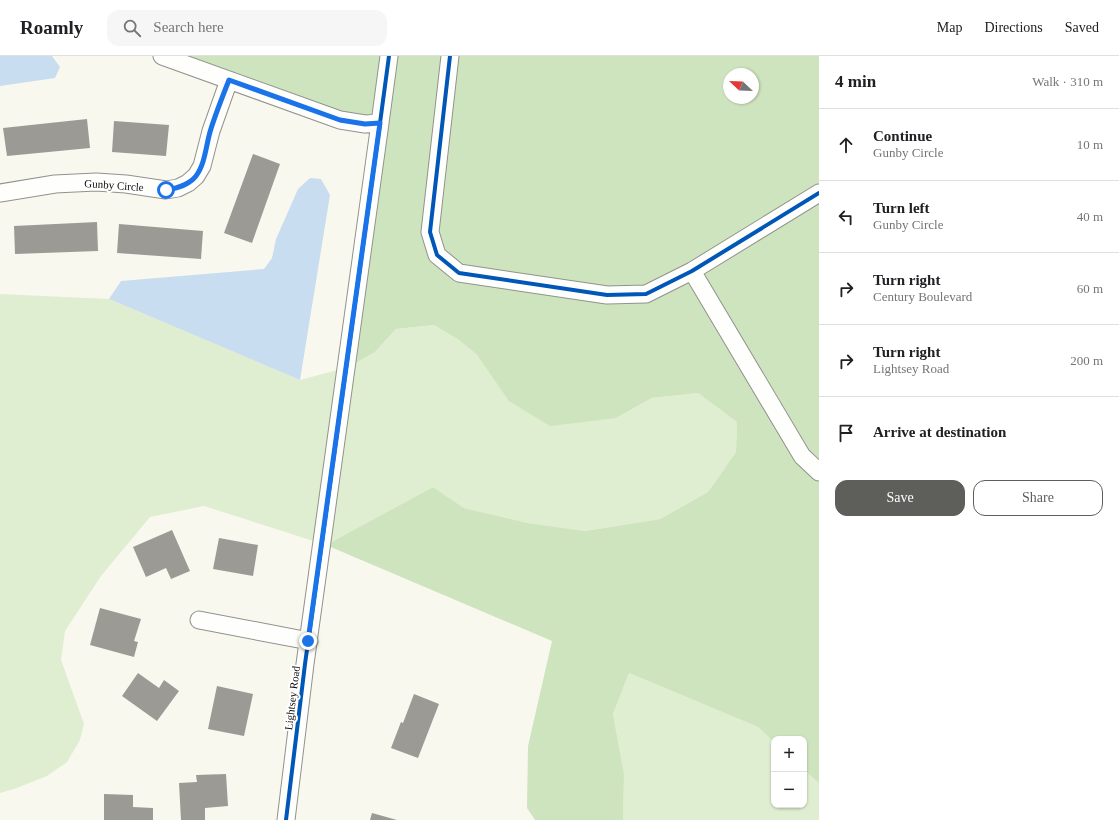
<!DOCTYPE html>
<meta charset="utf-8">
<style>
:root{--surface:#fff;--page:#f6f6f6;--text:#202124;--muted:#757577;--line:#e0e0e0;--accent:#5e5e5a}
body{margin:0;font-family:"Times New Roman",serif;background:var(--page);color:var(--text)}
.controls{position:absolute;right:12px;bottom:12px;display:grid;overflow:hidden;border-radius:8px;box-shadow:0 1px 3px #0004}
.controls button{width:36px;height:36px;display:grid;place-items:center;padding:0;border:0;border-bottom:1px solid var(--line);background:var(--surface);color:var(--text);font:20px sans-serif}
.compass{position:absolute;left:723px;top:12px;width:36px;height:36px;border-radius:50%;background:var(--surface);box-shadow:0 1px 3px #0004;rotate:293deg}
.stop{position:absolute;width:12px;height:12px;margin:-9px;border:3px solid #1a73e8;border-radius:50%;background:#fff}
.stop.end{background:#1a73e8;border-color:#fff;box-shadow:0 1px 4px #0008}
.list{margin:0;padding:0;list-style:none}
h2{display:flex;justify-content:space-between;align-items:center;height:52px;margin:0;padding:0 16px;font-size:17px}
h2 small{font-size:13px;font-weight:400;color:var(--muted)}
.list li{display:grid;grid-template-columns:26px 1fr auto;gap:12px;align-items:center;box-sizing:border-box;height:72px;padding:0 16px;border-top:1px solid var(--line)}
.list b{display:block;font-size:15px;white-space:nowrap}
.list p{margin:0;font-size:13px;white-space:nowrap;color:var(--muted)}
.list em{font-size:13px;font-style:normal;color:var(--muted)}
.actions{display:flex;gap:8px;padding:12px 16px}
.actions a{flex:1;padding:9px 0;border:1px solid var(--accent);border-radius:12px;text-align:center;font-size:14px;color:var(--accent)}
.actions .main{background:var(--accent);color:#fff}
.icon{flex:none;width:22px;height:22px;fill:none;stroke:currentColor;stroke-width:2;stroke-linecap:round;stroke-linejoin:round}
.map{position:relative;flex:none;width:819px;height:764px;overflow:hidden}
header{display:flex;align-items:center;gap:24px;box-sizing:border-box;height:56px;padding:0 20px;background:var(--surface);border-bottom:1px solid var(--line)}
header strong{font-size:19px}
nav{display:flex;gap:22px;margin-inline-start:auto;font-size:14px}
.search{width:280px;height:36px;background:var(--page);display:flex;align-items:center;gap:10px;box-sizing:border-box;padding:0 14px;border-radius:12px;color:var(--muted);font-size:15px}
main{display:flex}
aside{flex:1;background:var(--surface)}
.map>svg:first-child{display:block}
.green{fill:#dfedd0}
.forest{fill:#cee4be;fill-rule:evenodd}
.water{fill:#c8ddef}
.building{fill:#9c9a94}
.lines{fill:none;stroke-linecap:round;stroke-linejoin:round}
.street-casing{stroke:#92928d;stroke-width:19}
.street{stroke:#fefefc;stroke-width:17}
.cycleway-casing{stroke:#fff;stroke-width:6}
.cycleway{stroke:#0057b8;stroke-width:4}
.route{stroke:#1a73e8;stroke-width:5}
.labels{text-anchor:middle;dominant-baseline:central;stroke-width:4;stroke-linejoin:round;paint-order:stroke}
.street-label{font-size:11px;fill:#0b0b0b;stroke:#fff}
</style>
<header>
<strong>Roamly</strong>
<div class="search"><svg class="icon" aria-label="search" viewBox="0 0 24 24"><circle cx="10" cy="10" r="6"/><path d="M15 15l6 6"/></svg>Search here</div>
<nav><a>Map</a><a>Directions</a><a>Saved</a></nav>
</header>
<main>
<div class="map">
<svg width="819" height="764" viewBox="0 0 819 764">
<rect width="100%" height="100%" fill="#f9f8ee"/>
<path class="green" d="M0,238L109,243L300,324L349,311L375,296L396,273L434,269L459,284L477,299L509,344L616,362L652,342L698,337L737,366L736,396L708,436L660,463L584,475L528,467L464,452L433,431L326,489L204,450L150,461L101,520L65,575L61,604L84,668L80,684L67,706L47,720L14,733L0,737Z
M629,617L758,671L774,686V749H804V714L819,727V764H623L624,718L613,658Z"/>
<path class="forest" d="M168,0H819V727L804,714V683H774V686L758,671L629,617L613,658L624,718L623,764H535L527,752L528,690L552,585L326,489L433,431L464,452L528,467L585,475L660,463L708,436L736,396L737,366L698,337L652,342L616,362L550,370L509,345L477,299L459,284L434,269L396,273L375,296L349,311L380,76ZM729,18H753V42H729Z"/>
<path class="water" d="M0,0H52L60,11L55,22L0,30Z
M310,122L321,123L330,139L300,324L109,243L121,225L264,213L272,202L276,183L298,133Z"/>
<path class="building" d="M87,63L90,92L7,100L3,72Z
M114,65L169,69L166,100L112,96Z
M253,98L280,108L252,187L224,177Z
M97,166L98,195L15,198L14,170Z
M119,168L203,175L201,203L117,197Z
M172,474L190,515L171,523L166,512L146,521L133,491Z
M219,482L258,489L253,520L213,513Z
M100,552L141,563L134,585L138,586L134,601L90,589Z
M138,617L159,632L164,624L179,635L157,665L122,640Z
M217,630L253,638L244,680L208,673Z
M414,638L439,648L418,702L391,692L401,666L403,667Z
M226,718L228,750L205,752V764H181L179,727L197,726L196,719Z
M104,738L133,739V751L153,752V764H104Z
M372,757L397,764H370Z"/>
<g class="lines">
<defs>
<path id="street" d="M162,0L340,64L365,68L380,67
M450,0L430,176L437,199L459,217L607,239L646,238L692,215L819,137
M0,137L55,128L96,126L126,128L166,134L178,132L188,127L196,120L202,110L211,75L229,24
M692,215L802,400L819,416
M199,564L309,585
M286,764L305,608L380,67L389,0"/>
</defs>
<use href="#street" class="street-casing"/>
<use href="#street" class="street"/>
<defs>
<path id="cycleway" d="M450,0L430,176L437,199L459,217L607,239L646,238L692,215L819,137
M286,764L305,608L380,67L389,0"/>
</defs>
<use href="#cycleway" class="cycleway-casing"/>
<use href="#cycleway" class="cycleway"/>
</g>
<g class="lines">
<path class="route" d="M166,134C178,132 189,129 196,120C205,108 206,90 210,76C215,59 222,42 229,24L340,64L365,68L380,67L308,585"/>
</g>
<g class="labels">
<g class="street-label">
<text transform="translate(114 129) rotate(4)">Gunby Circle</text>
<text transform="translate(292 642) rotate(-83)">Lightsey Road</text>
</g>
</g>
</svg>
<div class="controls">
<button>+</button>
<button>−</button>
</div>
<svg class="compass" viewBox="-18 -18 36 36"><path d="M0-13l5 13h-10z" fill="#e53935"/><path d="M0 13l5-13h-10z" fill="#757577"/></svg>
<div class="stop" style="left:166px;top:134px"></div>
<div class="stop end" style="left:308px;top:585px"></div>
</div>
<aside>
<h2>4 min<small>Walk · 310 m</small></h2>
<ul class="list">
<li><svg class="icon" aria-label="ahead" viewBox="0 0 24 24"><path d="M12 20V5M6 11l6-6 6 6"/></svg><div><b>Continue</b><p>Gunby Circle</p></div><em>10 m</em></li>
<li><svg class="icon" aria-label="left" viewBox="0 0 24 24"><path d="M17 20v-9H6M10 6l-5 5 5 5"/></svg><div><b>Turn left</b><p>Gunby Circle</p></div><em>40 m</em></li>
<li><svg class="icon" aria-label="right" viewBox="0 0 24 24"><path d="M7 20v-9h11M14 6l5 5-5 5"/></svg><div><b>Turn right</b><p>Century Boulevard</p></div><em>60 m</em></li>
<li><svg class="icon" aria-label="right" viewBox="0 0 24 24"><path d="M7 20v-9h11M14 6l5 5-5 5"/></svg><div><b>Turn right</b><p>Lightsey Road</p></div><em>200 m</em></li>
<li><svg class="icon" aria-label="arrive" viewBox="0 0 24 24"><path d="M6 21V4h12l-3 4 3 4H6"/></svg><div><b>Arrive at destination</b></div></li>
</ul>
<div class="actions"><a class="main">Save</a><a>Share</a></div>
</aside>
</main>
